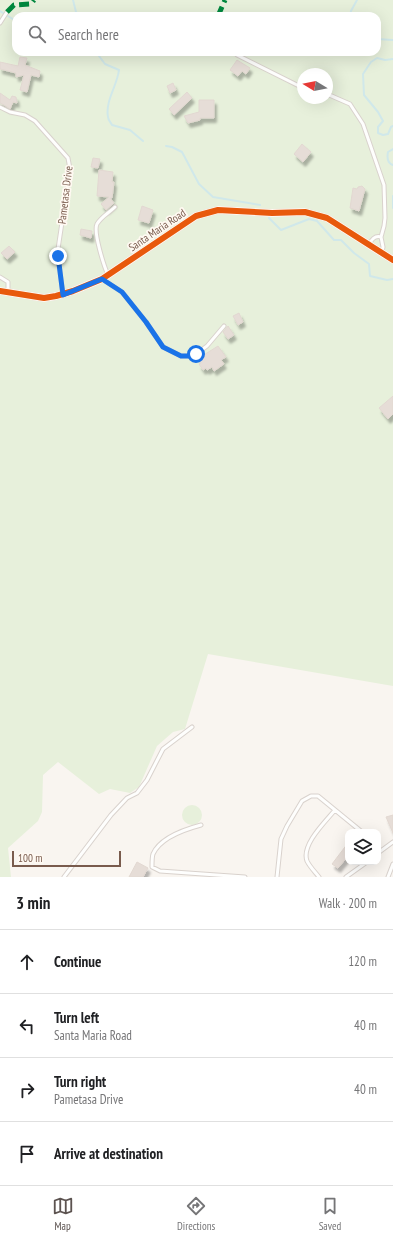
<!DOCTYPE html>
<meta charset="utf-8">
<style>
:root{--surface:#fff;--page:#f2f2f2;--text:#202124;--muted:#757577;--line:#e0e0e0;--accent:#5c5350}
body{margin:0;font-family:"PT Sans Narrow",sans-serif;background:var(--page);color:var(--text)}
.controls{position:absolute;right:12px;bottom:12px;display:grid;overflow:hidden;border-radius:8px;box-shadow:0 4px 16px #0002}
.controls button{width:36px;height:36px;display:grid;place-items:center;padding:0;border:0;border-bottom:1px solid var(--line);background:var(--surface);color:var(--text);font:20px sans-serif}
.compass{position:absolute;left:297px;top:68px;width:36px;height:36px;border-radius:50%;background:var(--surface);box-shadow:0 4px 16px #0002;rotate:280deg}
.scale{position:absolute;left:12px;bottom:10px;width:109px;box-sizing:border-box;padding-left:4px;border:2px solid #795b4d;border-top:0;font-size:11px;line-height:14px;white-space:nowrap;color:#795b4d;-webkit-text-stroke:3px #fff9f2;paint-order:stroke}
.stop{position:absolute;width:12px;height:12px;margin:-9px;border:3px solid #1a73e8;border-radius:50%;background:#fff}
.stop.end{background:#1a73e8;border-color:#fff;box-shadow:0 1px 4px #0008}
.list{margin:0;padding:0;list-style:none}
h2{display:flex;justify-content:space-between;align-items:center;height:52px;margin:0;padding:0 16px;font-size:17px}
h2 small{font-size:13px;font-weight:400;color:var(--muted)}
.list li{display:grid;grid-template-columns:26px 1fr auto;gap:12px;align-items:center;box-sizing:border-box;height:64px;padding:0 16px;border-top:1px solid var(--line)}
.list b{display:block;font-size:15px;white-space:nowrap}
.list p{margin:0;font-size:13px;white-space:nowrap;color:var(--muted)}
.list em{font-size:13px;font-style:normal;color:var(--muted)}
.icon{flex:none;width:22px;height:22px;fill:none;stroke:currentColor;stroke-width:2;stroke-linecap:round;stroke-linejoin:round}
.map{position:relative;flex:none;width:393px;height:877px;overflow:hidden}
.search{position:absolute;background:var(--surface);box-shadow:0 4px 16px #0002;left:12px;right:12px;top:12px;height:44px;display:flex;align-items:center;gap:10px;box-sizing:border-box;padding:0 14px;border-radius:12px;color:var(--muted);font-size:15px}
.sheet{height:308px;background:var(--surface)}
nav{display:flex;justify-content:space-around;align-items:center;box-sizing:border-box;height:56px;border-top:1px solid var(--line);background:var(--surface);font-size:11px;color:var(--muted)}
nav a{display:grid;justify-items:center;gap:2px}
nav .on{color:var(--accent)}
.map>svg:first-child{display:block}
.green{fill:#e7f0db;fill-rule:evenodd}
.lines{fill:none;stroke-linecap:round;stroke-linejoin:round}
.stream{stroke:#d0e8ea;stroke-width:2}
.building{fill:#e6ddd7;stroke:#e2d8d1;filter:url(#shadow)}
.service-casing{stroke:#d9d2cd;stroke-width:5}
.minor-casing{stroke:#d9d2cd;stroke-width:8}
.service{stroke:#fefefd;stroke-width:3}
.minor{stroke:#fefefd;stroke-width:6}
.quiet{stroke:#00873e;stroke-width:5;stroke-dasharray:10 5;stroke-linecap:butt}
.cycleway-casing{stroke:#fff9f2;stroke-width:8}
.cycleway{stroke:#e8590c;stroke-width:6}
.route{stroke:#1a73e8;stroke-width:5}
.labels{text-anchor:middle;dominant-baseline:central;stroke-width:3.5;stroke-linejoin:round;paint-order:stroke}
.street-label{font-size:11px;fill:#795b4d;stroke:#fff9f2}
</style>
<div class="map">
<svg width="393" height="877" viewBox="0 0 393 877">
<defs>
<filter id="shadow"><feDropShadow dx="2.5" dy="4.5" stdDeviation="1" flood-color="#0004"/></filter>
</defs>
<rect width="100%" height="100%" fill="#f9f5f0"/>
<path class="green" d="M0,0H393V686L208,654L185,729L173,732L157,746L139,787L130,793L110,789L99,794L58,762L43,775L42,812L38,821L8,848L11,877H0ZM16,16H377V52H16ZM303,74H327V98H303Z
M182 815a10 10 0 1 1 20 0a10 10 0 1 1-20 0Z"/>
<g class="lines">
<path class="stream" d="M73,0L77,16
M0,11L16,21
M350,16L351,11L357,0
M377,39L393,40
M96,52L105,64L119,70C117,86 105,101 108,117C108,120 111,123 112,125L130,130L143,141
M393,59L385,60L377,58L371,62L363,74L364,95L378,112L383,121L378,127V133L383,135L388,134L391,127L393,126
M166,146L172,147L182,152L199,184L213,197L260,205
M393,149L388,152C387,157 387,163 393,165
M393,196V208
M269,218L281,230L309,219L317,221L334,240H341L354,253L369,264L370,276L387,280L393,279"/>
</g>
<path class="building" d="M20,57L27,58L25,65L40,71L39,77L31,75L27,92L20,90L24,75L16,77V73L0,69V62L18,66Z
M237,60L250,68L246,74L242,71L238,76L230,70Z
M173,83L176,90L170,93L167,86Z
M187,92L192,98L174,115L169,109Z
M0,93L10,100L12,96L16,97L17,103L13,102L10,109L4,105L0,103Z
M199,100H214V118H200V120L188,123L184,116L199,112Z
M302,144L311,152L303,162L294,154Z
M93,158L100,159L98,168L91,167Z
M99,170L113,172L112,182H114L112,198H110L114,203L106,210L101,204L109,197L97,196Z
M362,186L365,189L359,211L350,208L353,188L357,189L358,187Z
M142,206L153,210L149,223L138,220Z
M81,229L92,231L91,238L80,235Z
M9,246L15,252L7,259L1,253Z
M239,313L243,322L238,325L233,316Z
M228,326L234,335L228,339L223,332Z
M218,346L226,357L221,360L224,364L214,371L212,367L207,370L206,368L203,370L199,364L201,363L199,358Z
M393,396V414L388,419L379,408Z
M393,815V833L386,817Z
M348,843V856L338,868L332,864Z
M137,862L148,868L143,877H129Z"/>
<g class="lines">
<defs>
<path id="service" d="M0,23L7,12
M237,55L303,88
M327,94L350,104L363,124L384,185L385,218L384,226L381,237C375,235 371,240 369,245
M0,107L10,112L25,115L35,121L68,158L70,169L58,249V256L63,295
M381,237L383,247L382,252
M108,275C104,266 93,232 97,224C101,217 110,212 115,207
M0,277L8,282V292
M102,279L122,292L146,322L163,347L181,356H189L196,354L207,346L224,326
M201,825C186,829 160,838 153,854C152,857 152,863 152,867L160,871L245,877
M378,853L393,842
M64,877L111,815L127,798L137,793L147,780L163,749L192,727
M277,877L281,839L287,826L302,801L311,796H318L362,832
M319,877C315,872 310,867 307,861C301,845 325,822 335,810
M346,877L367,862
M388,877L393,864"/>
<path id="minor" d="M0,291L44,298L56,296L73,291L102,279L196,216L218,210L272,213L305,212L327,218L393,260"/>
</defs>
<use href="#service" class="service-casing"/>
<use href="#minor" class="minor-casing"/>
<use href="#service" class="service"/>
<use href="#minor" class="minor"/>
<path class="quiet" d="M7,12L14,5L31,4L34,0
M218,16L225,0"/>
<defs>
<path id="cycleway" d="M0,291L44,298L56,296L73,291L102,279L196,216L218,210L272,213L305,212L327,218L393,260"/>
</defs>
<use href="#cycleway" class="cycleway-casing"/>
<use href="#cycleway" class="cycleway"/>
</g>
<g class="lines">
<path class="route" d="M58,256L63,295L102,279L122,292L146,322L163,347L181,356H189L196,354"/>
</g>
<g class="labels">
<g class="street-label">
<text transform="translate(65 195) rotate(-83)">Pametasa Drive</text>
<text transform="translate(157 230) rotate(-34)">Santa Maria Road</text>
</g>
</g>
</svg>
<div class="controls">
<button><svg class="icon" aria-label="layers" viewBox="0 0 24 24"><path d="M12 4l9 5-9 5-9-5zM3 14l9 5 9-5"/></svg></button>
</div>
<svg class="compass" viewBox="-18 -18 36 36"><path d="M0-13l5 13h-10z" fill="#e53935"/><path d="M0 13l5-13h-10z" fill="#757577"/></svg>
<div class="scale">100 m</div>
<div class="stop" style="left:196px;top:354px"></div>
<div class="stop end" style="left:58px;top:256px"></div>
<div class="search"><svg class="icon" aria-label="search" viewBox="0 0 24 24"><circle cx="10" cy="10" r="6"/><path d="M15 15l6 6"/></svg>Search here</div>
</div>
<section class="sheet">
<h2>3 min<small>Walk · 200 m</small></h2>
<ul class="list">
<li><svg class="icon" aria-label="ahead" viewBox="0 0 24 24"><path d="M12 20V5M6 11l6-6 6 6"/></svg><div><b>Continue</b></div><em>120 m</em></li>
<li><svg class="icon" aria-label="left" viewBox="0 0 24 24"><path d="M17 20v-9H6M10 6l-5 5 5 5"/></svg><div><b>Turn left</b><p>Santa Maria Road</p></div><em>40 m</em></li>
<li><svg class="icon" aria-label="right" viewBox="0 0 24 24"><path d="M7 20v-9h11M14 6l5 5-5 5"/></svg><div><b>Turn right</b><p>Pametasa Drive</p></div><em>40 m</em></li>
<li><svg class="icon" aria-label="arrive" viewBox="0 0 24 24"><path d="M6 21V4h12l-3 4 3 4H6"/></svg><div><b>Arrive at destination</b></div></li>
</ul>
</section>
<nav>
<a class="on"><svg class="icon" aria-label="map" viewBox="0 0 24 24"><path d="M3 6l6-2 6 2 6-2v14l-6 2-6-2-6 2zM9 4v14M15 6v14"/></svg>Map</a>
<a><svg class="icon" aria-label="directions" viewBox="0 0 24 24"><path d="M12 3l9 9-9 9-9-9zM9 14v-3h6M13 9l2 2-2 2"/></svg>Directions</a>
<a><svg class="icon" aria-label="saved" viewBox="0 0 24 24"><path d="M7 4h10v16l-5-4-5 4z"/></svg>Saved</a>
</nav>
